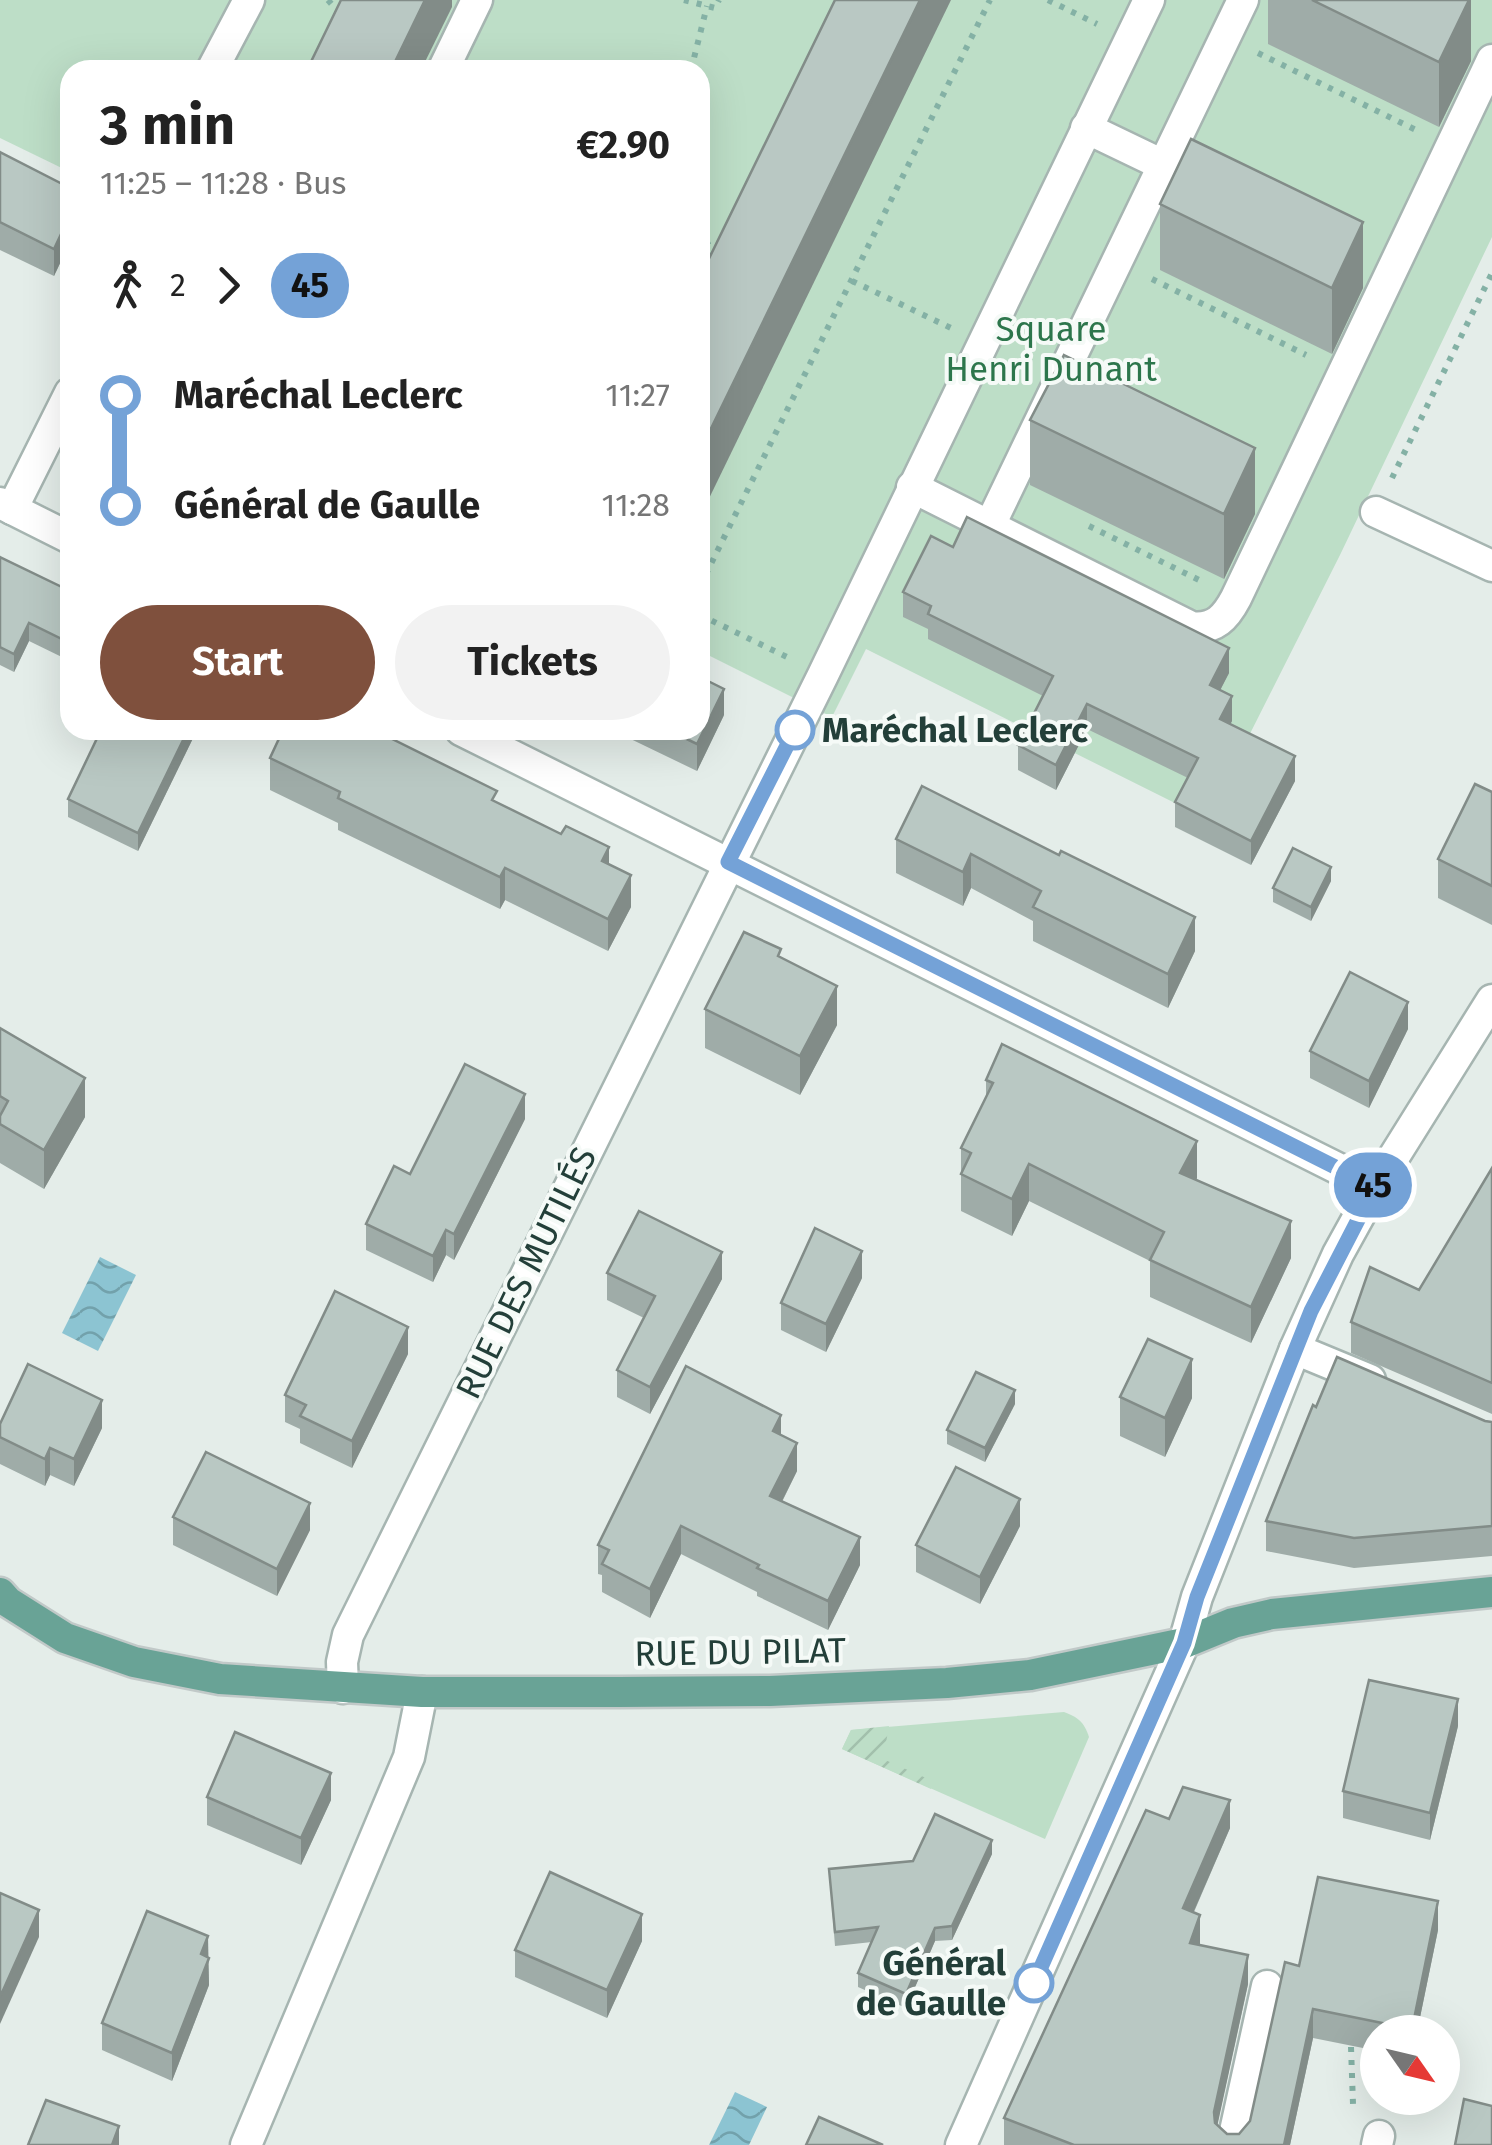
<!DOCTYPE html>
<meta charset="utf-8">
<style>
body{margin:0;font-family:"Fira Sans",sans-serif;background:#f2f2f2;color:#222;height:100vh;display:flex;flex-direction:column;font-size:38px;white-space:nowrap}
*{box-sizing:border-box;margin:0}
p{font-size:32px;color:#767676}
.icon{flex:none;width:55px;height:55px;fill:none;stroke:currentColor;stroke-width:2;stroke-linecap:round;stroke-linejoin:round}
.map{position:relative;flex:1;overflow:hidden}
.side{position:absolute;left:60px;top:60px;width:650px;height:680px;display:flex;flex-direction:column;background:#fff;border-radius:30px;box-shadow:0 10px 40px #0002}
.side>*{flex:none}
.badge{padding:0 20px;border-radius:32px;font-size:35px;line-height:65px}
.needle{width:65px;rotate:124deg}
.tools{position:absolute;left:1360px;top:2015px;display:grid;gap:20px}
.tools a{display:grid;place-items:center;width:100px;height:100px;border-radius:50%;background:#fff;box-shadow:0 10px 40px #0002;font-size:50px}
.map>.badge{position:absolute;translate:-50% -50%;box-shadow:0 0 0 5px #fff}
.legs{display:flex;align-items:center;gap:15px;height:110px;padding:0 40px;font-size:32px}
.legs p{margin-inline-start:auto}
.head{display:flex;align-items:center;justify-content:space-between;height:170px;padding:0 40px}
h1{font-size:55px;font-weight:700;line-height:75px}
.cta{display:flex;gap:20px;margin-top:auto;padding:20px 40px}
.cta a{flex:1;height:115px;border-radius:60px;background:#7f503d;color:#fff;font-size:40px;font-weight:700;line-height:115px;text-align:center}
.cta a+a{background:#f2f2f2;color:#222}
ul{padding:0 40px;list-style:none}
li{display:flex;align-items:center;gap:35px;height:110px;font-size:38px}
li i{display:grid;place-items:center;width:15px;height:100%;margin:0 12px;background:currentColor}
li i::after{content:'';width:25px;height:25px;margin:-12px;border:8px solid;border-radius:50%;background:#fff}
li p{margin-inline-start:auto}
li:first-child i{background:linear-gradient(#0000 50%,currentColor 0)}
li:last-child i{background:linear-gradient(currentColor 50%,#0000 0)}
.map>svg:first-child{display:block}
</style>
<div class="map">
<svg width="1492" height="2145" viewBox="0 0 1492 2145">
<defs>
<pattern id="garden-furrows" width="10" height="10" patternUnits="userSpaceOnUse" patternTransform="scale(2.5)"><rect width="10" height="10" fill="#bddec7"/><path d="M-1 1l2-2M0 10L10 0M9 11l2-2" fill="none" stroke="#a2c0ac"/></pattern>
<pattern id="water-waves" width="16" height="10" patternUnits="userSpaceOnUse" patternTransform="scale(2.5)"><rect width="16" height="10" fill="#8cc4d2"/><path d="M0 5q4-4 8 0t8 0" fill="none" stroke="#72a1ab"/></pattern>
</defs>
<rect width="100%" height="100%" fill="#e4ede9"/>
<!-- park -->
<g fill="#bddec7">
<polygon points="0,0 1492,0 1492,237 1340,555 1207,819 866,649 832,717 700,651 700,70 70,70 70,172 0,138"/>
<path d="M 1064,1712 C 1078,1717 1084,1722 1089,1737 L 1045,1839 L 842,1749 L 851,1730 Z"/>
</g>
<!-- garden -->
<polygon fill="url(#garden-furrows)" points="889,1726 883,1759 935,1782 931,1789 842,1749 851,1730"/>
<!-- water -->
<g fill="url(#water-waves)">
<polygon points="100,1257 136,1275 98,1351 62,1333"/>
<polygon points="735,2092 767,2107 749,2145 709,2145"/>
</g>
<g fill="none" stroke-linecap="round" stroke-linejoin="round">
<!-- minor casing -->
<g stroke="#a6b5b1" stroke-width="35">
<g id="minor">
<polyline points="212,70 249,0"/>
<polyline points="443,70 477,0"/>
<polyline points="1086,128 1163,165"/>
<path d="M 912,487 L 1191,627 C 1215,630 1226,617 1236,598 L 1492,60"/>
<polyline points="0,503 70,538"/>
<polyline points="12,509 70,393"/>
<polyline points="1376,512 1492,566"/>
<polyline points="990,525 1243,0"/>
<polyline points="461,730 1375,1187"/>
<polyline points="1295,1349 1370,1380"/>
<polyline points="343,1688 342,1662 348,1635 823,675 1149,0"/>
<polyline points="246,2145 409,1757 422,1692"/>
<polyline points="961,2145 1184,1643 1197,1597 1295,1349 1338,1254 1375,1187 1492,1000"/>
<polyline points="1232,2145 1267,1986"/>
<polyline points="1377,2145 1379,2136"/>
</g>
</g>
<!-- major casing -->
<g stroke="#c1c9c8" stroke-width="35">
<polyline id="major" points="0,1593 8,1602 65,1638 134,1662 220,1679 422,1692 619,1692 770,1691 947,1683 1030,1675 1184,1643 1233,1623 1272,1614 1492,1592"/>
</g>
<!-- path -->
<g stroke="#84b1a5" stroke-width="6" stroke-dasharray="5 8" stroke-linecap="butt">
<polyline points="328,0 340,14"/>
<polyline points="684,0 715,8 719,0"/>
<polyline points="1048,0 1097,24"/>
<polyline points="1258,53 1418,131"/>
<polyline points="691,70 707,6"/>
<polyline points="700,229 716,259"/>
<polyline points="1152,279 1306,355"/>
<polyline points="852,281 951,328"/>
<polyline points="1392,478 1492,273"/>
<polyline points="1089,526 1199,580"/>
<polyline points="700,586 990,0"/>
<polyline points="700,615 789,658"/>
<polyline points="1351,2047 1353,2104"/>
</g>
<!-- minor -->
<use href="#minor" stroke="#fff" stroke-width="30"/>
<!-- major -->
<use href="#major" stroke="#69a396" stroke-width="30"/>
</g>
<!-- wall -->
<g fill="#9faca8">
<polygon points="1268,0 1471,0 1471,61 1439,127 1268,44"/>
<polygon points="0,152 70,188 70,242 54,276 0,250"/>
<polygon points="1160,204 1363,288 1332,354 1160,270"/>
<polygon points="1030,420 1255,514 1224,579 1030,485"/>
<polygon points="953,547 1229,673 1220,690 1232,721 1230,724 1295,781 1251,865 1175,827 1175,802 1188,778 1087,729 1056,790 1018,770 1018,745 1043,696 928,639 928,629 903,617 903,592"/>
<polygon points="0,557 70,591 70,661 29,641 14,672 0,665"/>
<polygon points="724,715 697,771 612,730 700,730"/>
<polygon points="197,730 138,851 68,817 68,799"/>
<polygon points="270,758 497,802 609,864 631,907 608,951 505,900 500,909 338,830 338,823 270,790"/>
<polygon points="922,786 1195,951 1168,1008 1033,941 1033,921 971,888 963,906 896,873 896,839"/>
<polygon points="1492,792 1492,925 1438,898 1438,859"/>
<polygon points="1331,881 1311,921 1273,902 1273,888"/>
<polygon points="781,958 837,1025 800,1095 705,1048 705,1009"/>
<polygon points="0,1028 85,1117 44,1189 0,1163"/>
<polygon points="1408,1029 1369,1108 1310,1078 1310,1051"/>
<polygon points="986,1080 1197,1178 1196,1180 1291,1258 1251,1343 1150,1297 1150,1261 1029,1201 1012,1236 961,1211 961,1148 986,1098"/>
<polygon points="525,1119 454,1260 446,1255 433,1282 366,1250 366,1224 410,1174"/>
<polygon points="1492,1168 1492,1414 1351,1353 1351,1322 1419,1290"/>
<polygon points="607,1273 722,1279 650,1414 617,1397 617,1370 644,1318 607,1300"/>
<polygon points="862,1278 826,1352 781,1330 781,1303"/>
<polygon points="408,1354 352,1468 300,1443 300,1429 285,1422 285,1395"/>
<polygon points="1120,1397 1192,1398 1165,1457 1120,1436"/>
<polygon points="1015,1404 985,1462 947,1444 947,1430"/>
<polygon points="1316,1407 1492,1422 1492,1556 1354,1568 1266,1551 1266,1521"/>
<polygon points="0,1424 102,1428 74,1486 50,1475 45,1486 0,1464"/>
<polygon points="781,1435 797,1471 782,1502 860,1565 828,1630 757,1596 757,1592 681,1554 650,1618 602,1592 602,1575 598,1574 598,1545"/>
<polygon points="173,1517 310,1530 277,1596 173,1545"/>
<polygon points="1020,1526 980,1604 916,1572 916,1545"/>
<polygon points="1458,1726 1430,1840 1343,1818 1343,1791"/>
<polygon points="207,1797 331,1800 301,1865 207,1825"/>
<polygon points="1169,1819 1230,1828 1194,1912 1200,1945 1248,1984 1217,2125 1227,2134 1239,2134 1250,2121 1299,1966 1438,1930 1417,2032 1378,2032 1378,2051 1313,2038 1290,2145 1004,2145 1004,2118"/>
<polygon points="992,1854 952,1940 935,1941 906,2008 858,1987 858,1973 872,1942 835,1946 829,1869"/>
<polygon points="642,1941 607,2018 515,1977 515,1950"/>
<polygon points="208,1958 209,1985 172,2081 102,2050 102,2023"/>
</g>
<!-- shaded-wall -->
<g fill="#828c88">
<polygon points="425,0 452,0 452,7 421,70 391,70"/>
<polygon points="920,0 951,0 700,517 700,451"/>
<polygon points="1469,0 1471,0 1471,61 1439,127 1439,62"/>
<polygon points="70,215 70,242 54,276 54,249"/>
<polygon points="1363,222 1363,288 1332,354 1332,288"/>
<polygon points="1255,448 1255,514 1224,579 1224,514"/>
<polygon points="29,623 29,641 14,672 14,654"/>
<polygon points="1229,648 1229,673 1210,710 1210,685"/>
<polygon points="724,689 724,715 697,771 697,744"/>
<polygon points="1232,696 1232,721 1220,744 1220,719"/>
<polygon points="1087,704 1087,729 1056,790 1056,765"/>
<polygon points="188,730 197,730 138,851 138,833"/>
<polygon points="1295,756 1295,781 1251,865 1251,841"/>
<polygon points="609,847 609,879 602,861"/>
<polygon points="971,854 971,888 963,906 963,872"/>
<polygon points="1331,867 1331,881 1311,921 1311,907"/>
<polygon points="505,868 505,900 500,909 500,877"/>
<polygon points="631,875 631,907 608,951 608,919"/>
<polygon points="1195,917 1195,951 1168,1008 1168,974"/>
<polygon points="837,986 837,1025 800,1095 800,1056"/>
<polygon points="1408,1002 1408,1029 1369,1108 1369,1081"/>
<polygon points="85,1078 85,1117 44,1189 44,1150"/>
<polygon points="525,1094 525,1119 454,1260 454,1234"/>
<polygon points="1197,1141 1197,1178 1180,1209 1180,1173"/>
<polygon points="1029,1164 1029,1201 1012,1236 1012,1199"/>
<polygon points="1291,1221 1291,1258 1251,1343 1251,1307"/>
<polygon points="446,1230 446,1255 433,1282 433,1256"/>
<polygon points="862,1251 862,1278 826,1352 826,1324"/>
<polygon points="722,1252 722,1279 650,1414 650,1387"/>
<polygon points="408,1327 408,1354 352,1468 352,1441"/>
<polygon points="1192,1359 1192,1398 1165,1457 1165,1418"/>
<polygon points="1015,1390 1015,1404 985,1462 985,1448"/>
<polygon points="102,1400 102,1428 74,1486 74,1459"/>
<polygon points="781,1415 781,1443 773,1431"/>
<polygon points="797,1443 797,1471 770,1525 770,1496"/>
<polygon points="50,1448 50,1475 45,1486 45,1459"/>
<polygon points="1020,1499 1020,1526 980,1604 980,1577"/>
<polygon points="310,1503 310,1530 277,1596 277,1569"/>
<polygon points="681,1526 681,1554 650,1618 650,1589"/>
<polygon points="860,1537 860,1565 828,1630 828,1601"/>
<polygon points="1458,1699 1458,1726 1430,1840 1430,1813"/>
<polygon points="331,1773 331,1800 301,1865 301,1838"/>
<polygon points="1230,1800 1230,1828 1183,1936 1183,1908"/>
<polygon points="992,1840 992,1854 952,1940 952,1926"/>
<polygon points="1438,1901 1438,1930 1417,2032 1412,2032"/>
<polygon points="39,1910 39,1937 0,2024 0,1997"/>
<polygon points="642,1914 642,1941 607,2018 607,1990"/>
<polygon points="1200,1915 1200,1944 1190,1972 1190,1943"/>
<polygon points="935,1928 935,1941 906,2008 906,1994"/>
<polygon points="208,1936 209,1985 172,2081 172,2053 201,1954"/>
<polygon points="1248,1955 1248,1984 1214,2141 1214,2112"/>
<polygon points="1313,2009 1313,2038 1290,2145 1284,2145"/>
<polygon points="119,2126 119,2145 112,2145"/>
</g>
<!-- building -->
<g fill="#b9c8c3" stroke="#828c88" stroke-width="2.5">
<polygon points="341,0 425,0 391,70 307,70"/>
<polygon points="835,0 920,0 700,451 700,277"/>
<polygon points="1312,0 1469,0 1439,62"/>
<polygon points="1191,139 1363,222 1332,288 1160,204"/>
<polygon points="0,152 70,188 70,215 54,249 0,222"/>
<polygon points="1064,355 1255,448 1224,514 1030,420"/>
<polygon points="967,517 1229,648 1210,685 1232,696 1220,719 1295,756 1251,841 1175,802 1198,758 1087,704 1056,765 1018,745 1053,676 928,614 931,606 903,592 931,536 953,547"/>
<polygon points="0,557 70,591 70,643 29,623 14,654 0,647"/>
<polygon points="700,677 724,689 697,744 668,730 700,730"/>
<polygon points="101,730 188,730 138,833 68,799"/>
<polygon points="283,730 374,730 497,791 492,800 561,834 566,826 609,847 602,861 631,875 608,919 505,868 500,877 338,798 340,792 270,758"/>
<polygon points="1475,784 1492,792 1492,886 1438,859"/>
<polygon points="922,786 1059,855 1061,851 1195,917 1168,974 1033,907 1041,891 971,854 963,872 896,839"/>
<polygon points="1293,848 1331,867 1311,907 1273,888"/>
<polygon points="744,932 781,949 778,956 837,986 800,1056 705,1009"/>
<polygon points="1350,972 1408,1002 1369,1081 1310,1051"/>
<polygon points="0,1028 85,1078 44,1150 0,1124 0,1116 8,1101 0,1096"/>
<polygon points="1002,1044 1197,1141 1180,1173 1291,1221 1251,1307 1150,1260 1164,1232 1029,1164 1012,1199 961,1174 971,1153 961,1148 993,1083 986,1080"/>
<polygon points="465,1064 525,1094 454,1234 446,1230 433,1256 366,1224 394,1166 410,1174"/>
<polygon points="1492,1168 1492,1383 1351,1322 1370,1267 1419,1290"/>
<polygon points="639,1211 722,1252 650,1387 617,1370 655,1296 607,1273"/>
<polygon points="815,1228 862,1251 826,1324 781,1303"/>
<polygon points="335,1291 408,1327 352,1441 300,1416 306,1405 285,1395"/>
<polygon points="1148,1339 1192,1359 1165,1418 1120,1397"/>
<polygon points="1337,1357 1485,1421 1492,1422 1492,1526 1354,1538 1266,1521 1313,1405 1316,1407"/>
<polygon points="28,1364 102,1400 74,1459 50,1448 45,1459 0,1437 0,1424"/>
<polygon points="686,1366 781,1415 773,1431 797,1443 770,1496 860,1537 828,1601 757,1568 759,1565 681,1526 650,1589 602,1564 609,1550 598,1545"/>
<polygon points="976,1372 1015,1390 985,1448 947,1430"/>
<polygon points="206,1452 310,1503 277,1569 173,1517"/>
<polygon points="956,1467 1020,1499 980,1577 916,1545"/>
<polygon points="1369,1680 1458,1699 1430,1813 1343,1791"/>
<polygon points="235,1732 331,1773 301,1838 207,1797"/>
<polygon points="1183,1787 1230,1800 1183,1908 1200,1915 1190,1943 1248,1955 1214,2112 1215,2123 1227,2134 1239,2134 1250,2121 1285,1962 1299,1966 1318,1877 1438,1901 1412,2029 1313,2009 1284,2145 1074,2145 1004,2118 1146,1810 1169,1819"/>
<polygon points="935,1814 992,1840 952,1926 935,1928 906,1994 858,1973 878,1927 835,1932 829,1869 913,1861"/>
<polygon points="550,1872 642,1914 607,1990 515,1950"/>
<polygon points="0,1893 39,1910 0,1997"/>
<polygon points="147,1911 208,1936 201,1954 209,1958 172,2053 102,2023"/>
<polygon points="1464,2099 1492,2106 1492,2145 1455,2145"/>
<polygon points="46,2100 119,2126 112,2145 28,2145"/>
<polygon points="819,2117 883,2145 806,2145"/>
</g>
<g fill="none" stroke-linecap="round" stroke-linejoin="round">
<!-- line-1 casing -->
<g stroke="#fff" stroke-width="22">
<polyline id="line-1" points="795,730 728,862 1375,1187 1311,1311 1197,1597 1184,1643 1034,1983"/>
</g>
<!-- line-1 -->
<use href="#line-1" stroke="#74a2d7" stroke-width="15"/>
</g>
<!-- markers -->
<g fill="#fff" stroke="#74a2d7" stroke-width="5">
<circle cx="795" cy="730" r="18"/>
<circle cx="1034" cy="1983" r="18"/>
</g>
<g text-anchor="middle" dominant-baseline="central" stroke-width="8" stroke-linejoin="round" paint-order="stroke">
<!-- park labels -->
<g font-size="35" fill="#2d764c" stroke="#f5faf7">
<text x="1051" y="329">Square<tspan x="1051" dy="40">Henri Dunant</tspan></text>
</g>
<!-- stop labels -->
<g font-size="35" font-weight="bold" fill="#233f39" stroke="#f5faf7" text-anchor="start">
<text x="822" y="730">Maréchal Leclerc</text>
<text x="1006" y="1963" text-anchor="end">Général<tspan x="1006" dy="40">de Gaulle</tspan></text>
</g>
<!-- street labels -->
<g font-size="35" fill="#233f39" stroke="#f5faf7">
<text transform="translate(526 1273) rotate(-64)">RUE DES MUTILÉS</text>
<text transform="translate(740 1652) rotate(-1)">RUE DU PILAT</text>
</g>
</g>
</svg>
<div class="tools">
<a><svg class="needle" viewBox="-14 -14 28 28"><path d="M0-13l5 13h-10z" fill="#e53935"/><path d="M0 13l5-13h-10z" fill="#767676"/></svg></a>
</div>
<b class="badge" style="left:1373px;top:1185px;background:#74a2d7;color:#111">45</b>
<section class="side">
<div class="head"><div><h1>3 min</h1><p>11:25 – 11:28 · Bus</p></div><b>€2.90</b></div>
<div class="legs"><svg class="icon" aria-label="walk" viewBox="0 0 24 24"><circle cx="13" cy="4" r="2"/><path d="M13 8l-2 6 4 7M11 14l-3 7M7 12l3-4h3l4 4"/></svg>2<svg class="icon" aria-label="forward" viewBox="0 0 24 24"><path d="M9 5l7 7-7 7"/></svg><b class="badge" style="background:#74a2d7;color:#111">45</b></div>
<ul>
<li><i style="color:#74a2d7"></i><b>Maréchal Leclerc</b><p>11:27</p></li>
<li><i style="color:#74a2d7"></i><b>Général de Gaulle</b><p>11:28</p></li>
</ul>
<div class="cta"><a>Start</a><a>Tickets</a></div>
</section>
</div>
